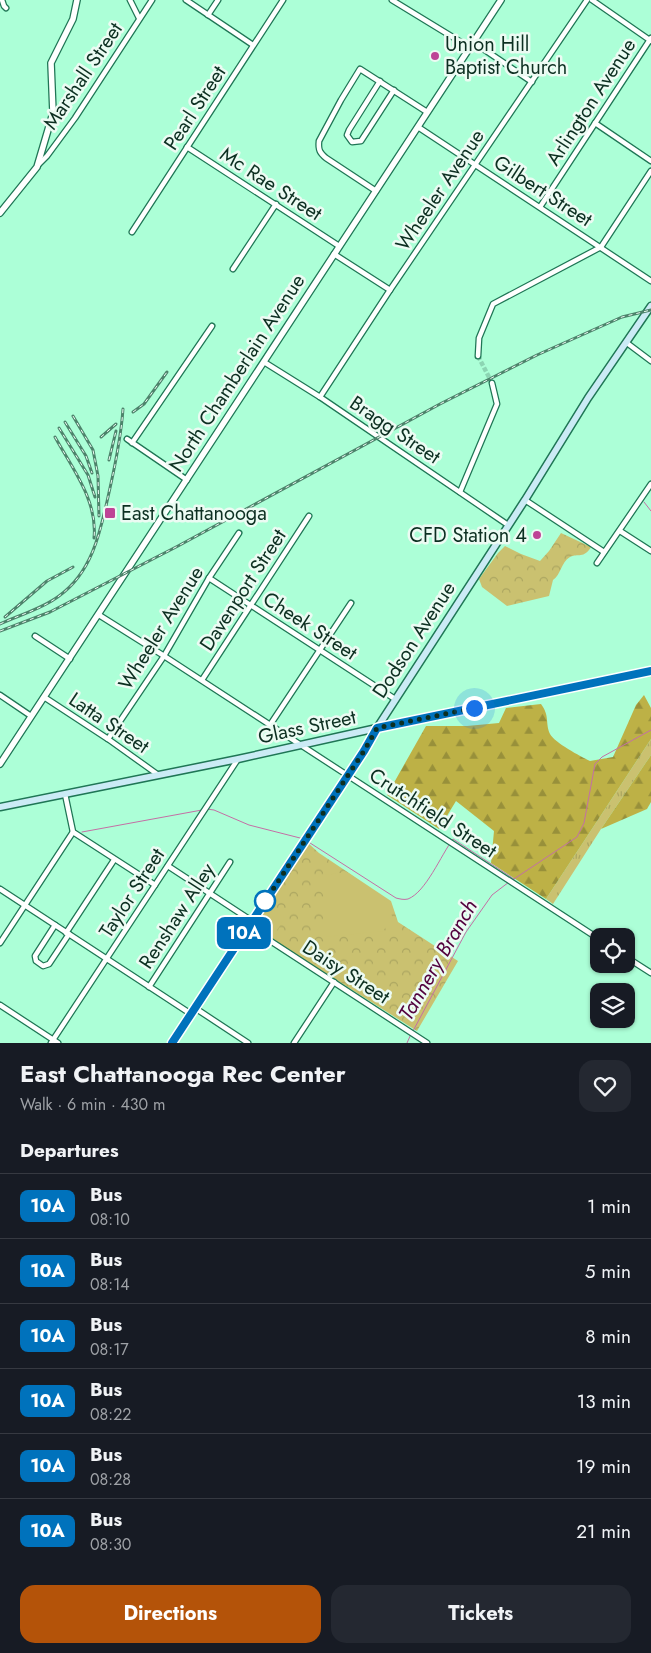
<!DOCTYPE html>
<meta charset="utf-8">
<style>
body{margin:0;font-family:Jost,sans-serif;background:#242831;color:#f1f3f6;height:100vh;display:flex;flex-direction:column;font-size:19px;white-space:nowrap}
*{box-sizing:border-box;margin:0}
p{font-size:16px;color:#9ea1a6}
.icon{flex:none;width:28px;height:28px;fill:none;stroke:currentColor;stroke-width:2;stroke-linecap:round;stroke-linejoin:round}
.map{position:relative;height:1043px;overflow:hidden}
.sheet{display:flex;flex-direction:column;background:#171b24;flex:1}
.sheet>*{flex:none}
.badge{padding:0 10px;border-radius:8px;font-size:18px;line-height:32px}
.controls{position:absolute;left:590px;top:928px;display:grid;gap:10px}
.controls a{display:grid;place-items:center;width:45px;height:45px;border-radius:10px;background:#171b24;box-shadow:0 1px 4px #0004;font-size:25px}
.you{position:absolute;width:25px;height:25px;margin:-12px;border:4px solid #fff;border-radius:50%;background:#1a73e8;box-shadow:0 0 0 8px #1a73e833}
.map>.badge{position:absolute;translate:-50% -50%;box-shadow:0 0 0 2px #fff}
h2{padding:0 20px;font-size:19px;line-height:45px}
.round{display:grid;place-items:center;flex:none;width:52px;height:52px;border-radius:15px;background:#242831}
.headline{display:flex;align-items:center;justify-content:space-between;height:85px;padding:0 20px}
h1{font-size:24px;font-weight:700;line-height:38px}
.primary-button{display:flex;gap:10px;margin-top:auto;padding:10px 20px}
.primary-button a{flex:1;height:58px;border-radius:15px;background:#b45309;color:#fff;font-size:20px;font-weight:700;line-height:58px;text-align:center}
.primary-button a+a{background:#242831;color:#f1f3f6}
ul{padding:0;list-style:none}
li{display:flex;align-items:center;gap:15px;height:65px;padding:0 20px;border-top:1px solid #363941}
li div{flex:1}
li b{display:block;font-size:19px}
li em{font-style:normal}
li .badge{min-width:55px;font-weight:700;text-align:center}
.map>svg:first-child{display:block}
</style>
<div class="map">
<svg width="651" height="1043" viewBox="0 0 651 1043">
<defs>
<pattern id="grass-tufts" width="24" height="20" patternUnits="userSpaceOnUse" patternTransform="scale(1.25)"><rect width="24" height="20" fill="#cac170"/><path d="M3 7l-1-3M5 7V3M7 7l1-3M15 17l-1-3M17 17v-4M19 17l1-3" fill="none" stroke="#aca661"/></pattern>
<pattern id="forest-firs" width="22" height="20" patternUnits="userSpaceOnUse" patternTransform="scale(1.25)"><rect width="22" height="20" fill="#bdb146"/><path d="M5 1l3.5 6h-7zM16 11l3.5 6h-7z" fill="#98903a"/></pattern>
<pattern id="park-crowns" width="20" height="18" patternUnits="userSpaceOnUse" patternTransform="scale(1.25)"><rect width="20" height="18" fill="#cac170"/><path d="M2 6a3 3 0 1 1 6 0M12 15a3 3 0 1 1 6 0" fill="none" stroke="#aca661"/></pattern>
</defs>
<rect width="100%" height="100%" fill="#acffd7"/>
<!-- grass -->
<polygon fill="url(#grass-tufts)" points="651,739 651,755 601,829 553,904 546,899"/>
<!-- forest -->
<g fill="url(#forest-firs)">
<path d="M 644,695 L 651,708 L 651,739 L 546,899 L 491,863 L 494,831 L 456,801 L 439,829 L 387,795 L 426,726 L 467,726 L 499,723 L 506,708 L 541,704 C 550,716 545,723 550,734 C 555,743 580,756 590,761 L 613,757 L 636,705 Z"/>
<polygon points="651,755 651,802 647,809 601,829"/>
</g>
<!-- park -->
<g fill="url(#park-crowns)">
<path d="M 561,533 L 591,547 C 584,559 578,553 570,557 C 561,562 561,575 553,580 L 549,596 L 507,606 L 482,587 L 479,579 L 498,553 L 505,546 L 521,554 L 540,561 L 549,551 Z"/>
<polygon points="308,843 319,853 391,901 398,922 458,961 417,1031 253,927"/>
</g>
<!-- pitch -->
<g fill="#cac170">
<polygon points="347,872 384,899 393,918 383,931 325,937 325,875"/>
<polygon points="267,906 285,918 272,938 254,926"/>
</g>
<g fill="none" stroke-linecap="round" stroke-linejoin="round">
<!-- stream -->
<g stroke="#c46fa5" stroke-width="1">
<polyline points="644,502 651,511"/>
<polyline points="206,809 214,810 249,825 304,839"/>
<polyline points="82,832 202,810"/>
<path d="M 307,841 L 396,898 C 400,899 404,900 408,899 C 426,892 441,855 453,839 L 514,879"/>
<polyline points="514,879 577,837 584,823 595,764 602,757 651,730"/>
<polyline points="413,1031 466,932 492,895 509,882"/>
<polyline points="407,1043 411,1034"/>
</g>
<!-- minor-tunnel -->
<polyline stroke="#8cd5b3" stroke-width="4.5" stroke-dasharray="4.5 2" stroke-linecap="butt" points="478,356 492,383"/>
<!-- minor casing -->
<g stroke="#1f7655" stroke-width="7">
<g id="minor">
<polyline points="2,0 4,6 6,8"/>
<polyline points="130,0 139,18"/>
<polyline points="186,0 253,45"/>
<polyline points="392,0 469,47"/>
<polyline points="592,0 651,41"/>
<polyline points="208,15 218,0"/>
<polyline points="473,42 532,82"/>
<polyline points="380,81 349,130 347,135 352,142 361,141 394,90"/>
<polyline points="595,123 651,161"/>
<polyline points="418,127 651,281"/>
<polyline points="187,147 339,246"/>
<polyline points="38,165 47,156 75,118 152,0"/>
<path d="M 376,191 L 326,158 C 320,153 318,150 319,141 L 341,100 L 360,69 L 427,112"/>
<polyline points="540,207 651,38"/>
<polyline points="132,232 283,0"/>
<polyline points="334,254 390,290"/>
<polyline points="233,269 276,204"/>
<polyline points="627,343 651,361"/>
<polyline points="478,356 479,338 493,304 601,247 651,171"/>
<polyline points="264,362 320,397 508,525"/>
<polyline points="320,397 390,290 587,0"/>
<polyline points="127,439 187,480"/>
<polyline points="132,443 212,326"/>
<polyline points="460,492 497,404 492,383"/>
<polyline points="525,500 604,552"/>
<polyline points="620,531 651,551"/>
<polyline points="597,563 651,484"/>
<polyline points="209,578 395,699"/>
<polyline points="99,615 161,654 599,939"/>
<polyline points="35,636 70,659"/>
<polyline points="202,680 309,516"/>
<polyline points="0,695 31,716"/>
<polyline points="44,697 108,739 157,774"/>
<polyline points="270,725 351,603"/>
<polyline points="108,739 164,656 209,578 239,533"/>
<polyline points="65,794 73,832 155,885"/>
<polyline points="168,866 252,921"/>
<polyline points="0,889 191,1014"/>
<polyline points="55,925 35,956 36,961 43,966 49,964 69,934"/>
<polyline points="249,927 427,1043"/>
<polyline points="66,933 114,860"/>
<polyline points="0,943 73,832"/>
<polyline points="626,957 651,973"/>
<polyline points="149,987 230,862"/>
<polyline points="0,1005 58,1043"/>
<polyline points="195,1008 248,1043"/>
<polyline points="51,1043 238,759"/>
<polyline points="294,1043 334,982"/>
</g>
</g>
<!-- tertiary casing -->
<g stroke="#1f7655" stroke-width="8">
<g id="tertiary">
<polyline points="0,213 37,167 53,113 51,63 73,19 77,0"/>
<polyline points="0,764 501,0"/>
<polyline points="172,1043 364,751 377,728 651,671"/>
</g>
</g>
<!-- secondary casing -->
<g stroke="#1f7655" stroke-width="9">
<polyline id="secondary" points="0,807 238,759 377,728 525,500 588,398 651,306"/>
</g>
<!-- minor -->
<use href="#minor" stroke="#fff" stroke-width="4.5"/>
<!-- tertiary -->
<use href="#tertiary" stroke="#fff" stroke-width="5.5"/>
<!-- secondary -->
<use href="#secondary" stroke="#cbebf5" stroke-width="6"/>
<!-- rail casing -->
<g stroke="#4d836b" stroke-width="3">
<g id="rail">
<polyline points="133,412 144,404 167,372"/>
<polyline points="73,416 93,450 98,476 99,516"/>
<polyline points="65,422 86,456 92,473"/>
<polyline points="59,428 88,475 95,497"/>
<path d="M 55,437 C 72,468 98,501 94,538"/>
<polyline points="101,437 116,424"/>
<polyline points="109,460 116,431"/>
<polyline points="5,617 47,581 73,567"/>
<path d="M 0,624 C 19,615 42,609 59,596 C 94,571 101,528 110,488 C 116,461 121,437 123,409"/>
<polyline points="0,631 50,612 178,546 440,404 537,355 622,317 651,310"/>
</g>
</g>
<!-- rail -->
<use href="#rail" stroke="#ecfbf3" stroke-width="1" stroke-dasharray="4" stroke-linecap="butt"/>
</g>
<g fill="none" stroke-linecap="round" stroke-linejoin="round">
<!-- line casing -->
<g stroke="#fff" stroke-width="11">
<polyline id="line" points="172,1043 364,751 377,728 651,671"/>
</g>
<!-- line -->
<use href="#line" stroke="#0072bc" stroke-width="8"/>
<!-- walk -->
<polyline stroke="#0c2f21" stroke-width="5" stroke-dasharray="0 9" points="265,901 262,906 364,751 377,728 474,708"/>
</g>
<!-- markers -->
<g fill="#be4496" stroke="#ecfbf3" stroke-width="2">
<circle cx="435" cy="56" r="5"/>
<rect x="104" y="507" width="12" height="12" rx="2.5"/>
<circle cx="537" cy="535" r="5"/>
</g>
<circle fill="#fff" stroke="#0072bc" stroke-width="2.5" cx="265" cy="901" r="10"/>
<g text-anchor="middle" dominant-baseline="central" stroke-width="5" stroke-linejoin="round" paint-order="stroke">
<!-- poi labels -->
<g font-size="20" fill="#0c2f21" stroke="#ecfbf3" text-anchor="start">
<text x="445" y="44">Union Hill<tspan x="445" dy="23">Baptist Church</tspan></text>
<text x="121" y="513">East Chattanooga</text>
<text x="527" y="535" text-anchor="end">CFD Station 4</text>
</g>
<!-- street labels -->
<g font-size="20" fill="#0c2f21" stroke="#ecfbf3">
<text transform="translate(83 76) rotate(-56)">Marshall Street</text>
<text transform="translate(591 102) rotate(-57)">Arlington Avenue</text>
<text transform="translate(195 108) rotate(-57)">Pearl Street</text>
<text transform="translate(271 184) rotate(33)">Mc Rae Street</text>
<text transform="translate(440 190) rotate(-56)">Wheeler Avenue</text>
<text transform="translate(543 191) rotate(33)">Gilbert Street</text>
<text transform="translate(237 373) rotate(-57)">North Chamberlain Avenue</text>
<text transform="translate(395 430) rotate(34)">Bragg Street</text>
<text transform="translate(243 590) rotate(-57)">Davenport Street</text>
<text transform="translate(310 626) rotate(33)">Cheek Street</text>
<text transform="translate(161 628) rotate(-58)">Wheeler Avenue</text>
<text transform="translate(414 640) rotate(-57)">Dodson Avenue</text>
<text transform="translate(109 723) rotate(34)">Latta Street</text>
<text transform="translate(307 727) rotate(-12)">Glass Street</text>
<text transform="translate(433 813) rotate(33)">Crutchfield Street</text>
<text transform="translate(132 893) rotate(-57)">Taylor Street</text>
<text transform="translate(177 916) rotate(-57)">Renshaw Alley</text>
<text transform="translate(346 972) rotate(33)">Daisy Street</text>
</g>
<!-- water labels -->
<g font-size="21" font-style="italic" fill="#53023e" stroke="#ecfbf3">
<text transform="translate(438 960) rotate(-60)">Tannery Branch</text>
</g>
</g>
</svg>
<div class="controls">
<a><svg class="icon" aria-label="locate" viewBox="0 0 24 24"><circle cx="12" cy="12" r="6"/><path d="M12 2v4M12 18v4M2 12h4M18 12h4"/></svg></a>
<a><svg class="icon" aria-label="layers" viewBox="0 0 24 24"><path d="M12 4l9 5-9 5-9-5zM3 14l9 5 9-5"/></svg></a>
</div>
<div class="you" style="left:474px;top:708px"></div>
<b class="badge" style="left:244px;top:933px;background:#0072bc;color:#fff">10A</b>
</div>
<section class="sheet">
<div class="headline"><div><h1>East Chattanooga Rec Center</h1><p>Walk · 6 min · 430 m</p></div><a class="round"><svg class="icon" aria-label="heart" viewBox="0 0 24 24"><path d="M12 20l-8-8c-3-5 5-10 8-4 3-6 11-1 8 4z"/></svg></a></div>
<h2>Departures</h2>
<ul>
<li><span class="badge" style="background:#0072bc;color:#fff">10A</span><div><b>Bus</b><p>08:10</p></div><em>1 min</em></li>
<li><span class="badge" style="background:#0072bc;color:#fff">10A</span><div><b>Bus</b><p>08:14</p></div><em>5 min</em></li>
<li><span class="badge" style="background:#0072bc;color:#fff">10A</span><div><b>Bus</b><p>08:17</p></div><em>8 min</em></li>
<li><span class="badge" style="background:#0072bc;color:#fff">10A</span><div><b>Bus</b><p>08:22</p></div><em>13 min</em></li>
<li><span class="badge" style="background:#0072bc;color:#fff">10A</span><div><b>Bus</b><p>08:28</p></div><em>19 min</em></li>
<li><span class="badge" style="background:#0072bc;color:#fff">10A</span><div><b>Bus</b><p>08:30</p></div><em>21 min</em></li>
</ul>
<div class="primary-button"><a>Directions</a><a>Tickets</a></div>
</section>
